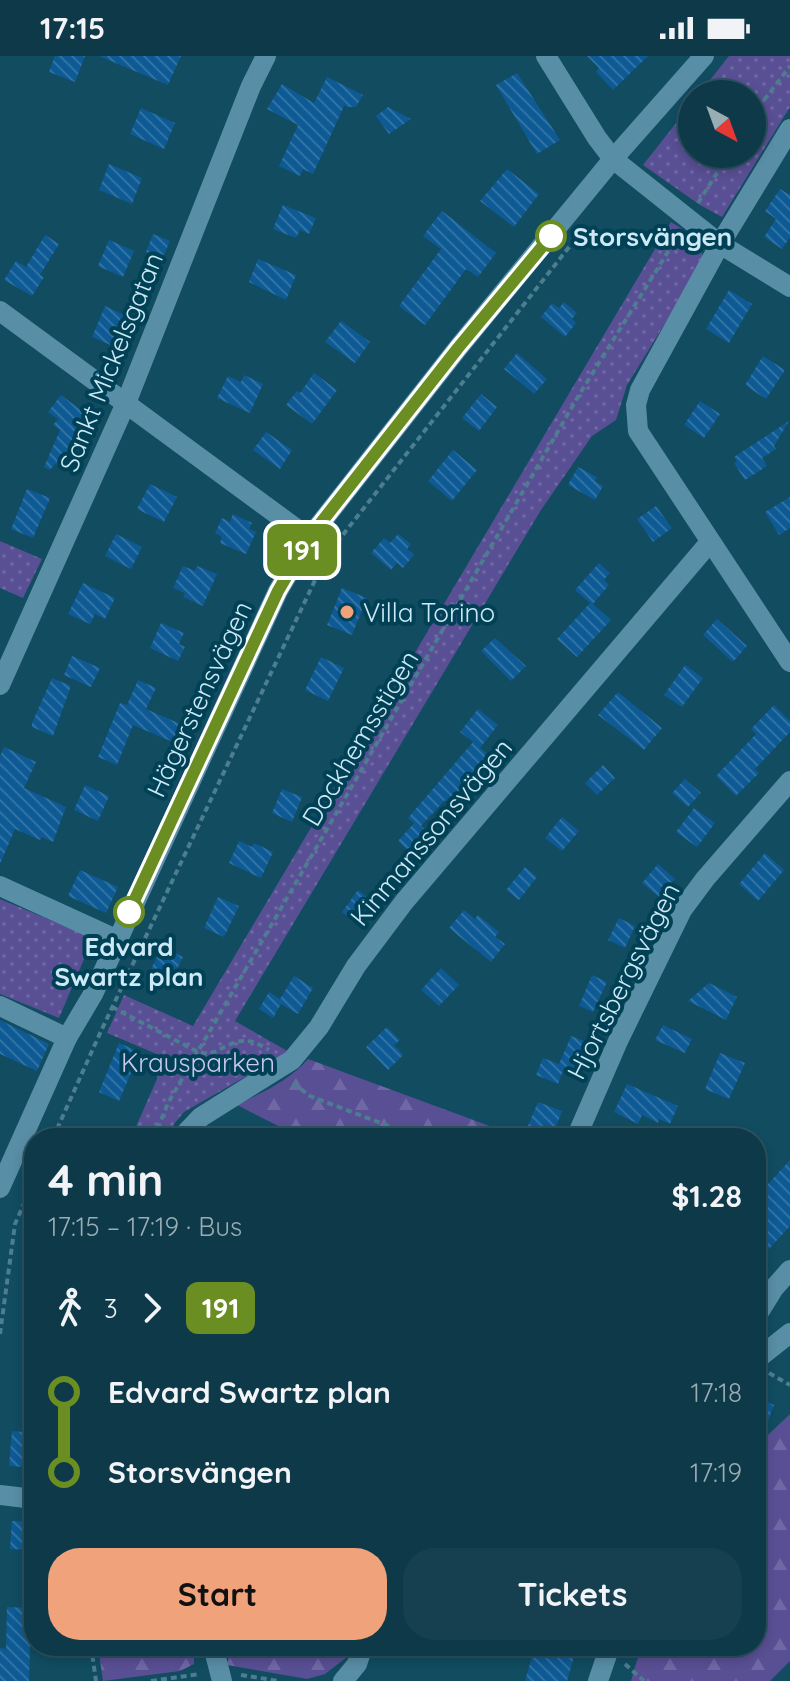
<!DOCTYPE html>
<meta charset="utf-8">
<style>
body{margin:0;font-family:Quicksand,sans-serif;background:#164050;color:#f1f3f6;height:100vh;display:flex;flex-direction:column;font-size:30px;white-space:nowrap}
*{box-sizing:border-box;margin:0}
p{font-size:26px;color:#9aacb4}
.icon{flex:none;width:44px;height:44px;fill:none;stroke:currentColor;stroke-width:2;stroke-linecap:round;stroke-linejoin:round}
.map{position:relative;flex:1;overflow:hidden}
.drawer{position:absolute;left:24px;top:1072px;width:742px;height:528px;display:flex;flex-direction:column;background:#0d3949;border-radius:32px;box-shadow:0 4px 12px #0003,0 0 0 2px #2d5361}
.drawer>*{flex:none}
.badge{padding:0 16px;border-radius:12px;font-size:28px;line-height:52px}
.needle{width:52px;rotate:139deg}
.tools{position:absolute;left:678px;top:24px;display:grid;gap:16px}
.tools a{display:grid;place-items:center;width:88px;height:88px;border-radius:50%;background:#0d3949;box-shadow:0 4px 12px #0003,0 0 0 2px #2d5361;font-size:40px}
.map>.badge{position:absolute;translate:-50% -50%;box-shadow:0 0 0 4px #fff}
.legs{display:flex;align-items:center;gap:12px;height:88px;padding:0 24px;font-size:26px}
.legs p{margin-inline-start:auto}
.summary{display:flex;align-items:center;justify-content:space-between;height:136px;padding:0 24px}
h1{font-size:44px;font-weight:800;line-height:60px}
.action{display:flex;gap:16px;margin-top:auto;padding:16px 24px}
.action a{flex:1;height:92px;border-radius:32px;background:#f0a27a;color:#111;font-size:32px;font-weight:800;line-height:92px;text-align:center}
.action a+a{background:#164050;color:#f1f3f6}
ul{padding:0 24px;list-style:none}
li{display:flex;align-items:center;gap:28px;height:80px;font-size:30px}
li i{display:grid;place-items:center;width:12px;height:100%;margin:0 10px;background:currentColor}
li i::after{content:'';width:20px;height:20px;margin:-10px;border:6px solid;border-radius:50%;background:#0d3949}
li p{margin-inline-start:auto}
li:first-child i{background:linear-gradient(#0000 50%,currentColor 0)}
li:last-child i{background:linear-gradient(currentColor 50%,#0000 0)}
.status{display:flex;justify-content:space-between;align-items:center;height:56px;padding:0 40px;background:#0d3949;direction:ltr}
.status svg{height:22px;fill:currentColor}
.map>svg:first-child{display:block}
</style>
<div class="status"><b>17:15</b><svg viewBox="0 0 49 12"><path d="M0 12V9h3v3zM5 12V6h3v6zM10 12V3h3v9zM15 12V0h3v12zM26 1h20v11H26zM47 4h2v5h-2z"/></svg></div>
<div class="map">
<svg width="790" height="1625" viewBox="0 0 790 1625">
<defs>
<pattern id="green-dots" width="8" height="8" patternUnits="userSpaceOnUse" patternTransform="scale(2)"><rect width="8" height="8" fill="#594f94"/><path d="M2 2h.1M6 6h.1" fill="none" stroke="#7068a4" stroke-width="1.8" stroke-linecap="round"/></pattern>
<pattern id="forest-firs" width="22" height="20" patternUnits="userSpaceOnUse" patternTransform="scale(2)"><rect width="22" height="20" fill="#594f94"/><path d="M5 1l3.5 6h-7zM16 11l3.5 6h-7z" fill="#7068a4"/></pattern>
<pattern id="building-back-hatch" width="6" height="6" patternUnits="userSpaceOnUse" patternTransform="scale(2)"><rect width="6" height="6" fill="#0e5a94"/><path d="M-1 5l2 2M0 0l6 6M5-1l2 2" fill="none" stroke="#3072a4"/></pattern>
</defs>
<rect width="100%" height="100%" fill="#114c61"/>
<!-- green -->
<g fill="url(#green-dots)">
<polygon points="729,0 790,0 790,51 722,161 700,149 643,109 692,47 692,98 752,98 752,38 699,38"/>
<path d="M 671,166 C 690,178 702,181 703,206 L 627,329 L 616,364 L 592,380 L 541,454 L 235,965 L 289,996 L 184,1056 L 174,1068 L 168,1082 L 131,1082 L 157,1023 L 159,999 L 107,977 L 124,939 L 193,970 Z"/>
<polygon points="0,485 42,503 23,542 0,532"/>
<polygon points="0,843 93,882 59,962 0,938"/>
</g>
<!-- forest -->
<g fill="url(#forest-firs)">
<path d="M 308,1003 L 522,1082 L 302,1082 L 237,1049 C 263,1036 289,1025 308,1003 Z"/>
<polygon points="790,1358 790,1605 770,1625 631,1625 637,1604 648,1590 756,1590 756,1382 769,1378"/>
<polygon points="98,1590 194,1590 194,1608 180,1615 103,1625"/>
<polygon points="282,1590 353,1590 352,1597 325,1618 307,1623 227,1609 229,1597"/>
</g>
<!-- building -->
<g fill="url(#building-back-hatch)">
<polygon points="55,0 85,0 75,26 49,16"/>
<polygon points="99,0 181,0 168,29"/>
<polygon points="587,0 648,0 613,34 596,16 599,12"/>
<polygon points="517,17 560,84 537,98 496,29"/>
<polygon points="327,21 363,39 356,51 346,51 345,48 313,118 303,113 300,120 279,110 298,69 267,53 282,28 314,47"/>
<polygon points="388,51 411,63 389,78 376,60"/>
<polygon points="141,52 175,67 164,93 130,78"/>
<polygon points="109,108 142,122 132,148 99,134"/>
<polygon points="507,113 539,138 514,171 480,145"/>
<polygon points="780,133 790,139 790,181 782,193 764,181 776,163 765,155"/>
<polygon points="283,149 316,162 309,178 300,174 296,182 273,173"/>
<polygon points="442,155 496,197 478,221 466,213 425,269 399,250 441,193 423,180"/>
<polygon points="153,178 170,185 162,203 146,196"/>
<polygon points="45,179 59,188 40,219 44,221 32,240 4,224 16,205 26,211"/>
<polygon points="109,184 134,195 123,221 98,210"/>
<polygon points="258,203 296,219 286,244 249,226"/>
<polygon points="729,234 752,248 729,287 706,273"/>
<polygon points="564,246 577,257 572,263 576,267 565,281 541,261 552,247 559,252"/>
<polygon points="105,250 128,261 115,291 92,281"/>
<polygon points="341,265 370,286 355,307 325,286"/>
<polygon points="517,297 547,323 534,338 504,313"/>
<polygon points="763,300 785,314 766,343 745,329"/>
<polygon points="314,317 337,334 312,368 286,349 297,335 300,337"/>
<polygon points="244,319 263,328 250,357 217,342 228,320 241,326"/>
<polygon points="481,338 497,351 479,375 462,362"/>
<polygon points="61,339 90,361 68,389 73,391 64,412 55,408 50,414 44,411 60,374 53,369 58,363 48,356"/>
<polygon points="700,345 720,358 704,382 684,369"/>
<polygon points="789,365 774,390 776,393 762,402 767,410 745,424 734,407 737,406 734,401"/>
<polygon points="266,376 292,394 280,413 253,394"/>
<polygon points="453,394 477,414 452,445 428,425"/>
<polygon points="578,411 597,421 595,425 603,430 595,444 568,429"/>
<polygon points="150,428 177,441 164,466 137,453"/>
<polygon points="27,433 50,442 33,482 11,473"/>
<polygon points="790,441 790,472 779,479 765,456"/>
<polygon points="656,450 672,472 653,486 637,463"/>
<polygon points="233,458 252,467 249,473 256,476 246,498 220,487 222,481 215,477 222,462 230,466"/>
<polygon points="116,478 142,491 131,513 105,500"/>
<polygon points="398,478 411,488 407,493 414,499 403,512 397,507 391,514 371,497 384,482 390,487"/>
<polygon points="599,507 610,517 604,524 609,529 593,548 611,564 577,601 557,583 590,547 575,534"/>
<polygon points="183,510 195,515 197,510 217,518 203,550 183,541 185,537 173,532"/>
<polygon points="83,527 115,542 105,563 95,558 90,568 68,558"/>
<polygon points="342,532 367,542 352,579 327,569"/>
<polygon points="717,563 747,590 733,606 703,579"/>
<polygon points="161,567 184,577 179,588 185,591 178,605 150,592"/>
<polygon points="495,582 526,610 511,625 481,595"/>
<polygon points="72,600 100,612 91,631 64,619"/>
<polygon points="321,601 344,612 328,645 305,634"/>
<polygon points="685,609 703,622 682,651 664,639"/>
<polygon points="52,622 71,630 53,680 32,671 32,667"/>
<polygon points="138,624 156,632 146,653 183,669 175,687 133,669 117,709 98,701 120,647 127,649"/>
<polygon points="618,636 662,672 644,694 598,659"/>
<polygon points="774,649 790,665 790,676 755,713 759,717 736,740 716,720 756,678 751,673"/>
<polygon points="478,653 498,669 480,692 494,702 484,715 478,711 449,747 445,744 421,770 430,777 411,798 398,785 414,767 408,762 473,686 460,676"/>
<polygon points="4,691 36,706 24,732 66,751 53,786 42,781 40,784 15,773 0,808 0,700"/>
<polygon points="603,709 615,722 597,739 585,727"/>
<polygon points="685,723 701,737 688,751 672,737"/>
<polygon points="85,729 109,740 98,765 74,754"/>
<polygon points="282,733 302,741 292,766 272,757"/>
<polygon points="694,752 715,767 697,791 676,776"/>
<polygon points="562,761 579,775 562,795 545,782"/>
<polygon points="239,785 252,791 254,787 273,796 261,822 229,807"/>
<polygon points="765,797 784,814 758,845 739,828"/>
<polygon points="658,808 675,823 659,841 642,827"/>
<polygon points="525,811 537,821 519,844 506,834"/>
<polygon points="80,814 118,831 106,857 68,840"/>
<polygon points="358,834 373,846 356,867 342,856"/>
<polygon points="218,841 239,850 224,881 204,872"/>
<polygon points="464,854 475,863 478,859 499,876 495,881 505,888 491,906 449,872"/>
<polygon points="619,862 635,870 625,892 608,884"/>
<polygon points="162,891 183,901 169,929 148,919"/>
<polygon points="441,912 459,929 439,950 421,934"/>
<polygon points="592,919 607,926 593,956 579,950"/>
<polygon points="294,920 313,932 298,958 281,948 273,962 259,953 269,936 280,943"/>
<polygon points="709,927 737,941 726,964 688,945"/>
<polygon points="0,964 49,988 37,1015 0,998"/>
<polygon points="663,969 692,983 685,997 655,984"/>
<polygon points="387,971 400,984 394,989 403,999 388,1014 366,991"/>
<polygon points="571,980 587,986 577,1018 564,1012 558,1028 536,1019 543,1002 559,1008"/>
<polygon points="119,987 140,996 119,1045 99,1036"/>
<polygon points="720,997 745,1007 729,1043 705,1033"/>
<polygon points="627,1028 678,1050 670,1068 659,1063 658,1067 642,1059 638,1068 614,1056"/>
<polygon points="538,1046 562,1055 552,1082 527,1072"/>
<polygon points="790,1104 790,1170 769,1193 756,1182 756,1141"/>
<polygon points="756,1342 774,1349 758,1391 756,1391"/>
<polygon points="12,1375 34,1377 34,1412 9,1410"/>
<polygon points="12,1465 34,1466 34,1494 10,1493"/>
<polygon points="7,1551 31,1552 29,1625 0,1625 0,1592 6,1593"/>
<polygon points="535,1590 577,1590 567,1625 525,1625"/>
</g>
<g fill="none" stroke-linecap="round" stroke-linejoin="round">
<!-- path -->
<g stroke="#4c7d90" stroke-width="4" stroke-dasharray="6 4" stroke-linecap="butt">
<polyline points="752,60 790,10"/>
<polyline points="698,147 729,98"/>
<path d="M 112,951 L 198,996 L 209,998 C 235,988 240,976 269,994"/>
<polyline points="293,1027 310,1040 420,1082"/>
<polyline points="53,1082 101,975 327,499 573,186"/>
<polyline points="154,1082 168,1047 579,339 679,178"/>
<polyline points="0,1278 15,1168 34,1125"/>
<polyline points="769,1317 790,1329"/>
<polyline points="91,1590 96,1625"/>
<polyline points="625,1608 644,1625"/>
<polyline points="241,1619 279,1625"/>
<polyline points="151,1625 200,1618"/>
</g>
<!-- minor -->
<g stroke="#588ea6" stroke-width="20">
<polyline points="546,0 597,82 613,103 720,188 790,231"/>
<polyline points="790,73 720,188 640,334 636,349 638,375 790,606"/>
<polyline points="0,255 309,482"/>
<polyline points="0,629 126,347 251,30 266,0"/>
<polyline points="0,830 116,883"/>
<polyline points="0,950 67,982"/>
<polyline points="181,1082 201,1061 292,1004 319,971 356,910 404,846 710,486"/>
<polyline points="576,1082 618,985 682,854 705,823 790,725"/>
<polyline points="0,1132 67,982 93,938 278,535 309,482 458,292 613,103 704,0"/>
<polyline points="756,1261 774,1232 790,1214"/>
<polyline points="756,1304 790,1277"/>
<polyline points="0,1439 34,1443"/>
<polyline points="213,1590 222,1625"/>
<polyline points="343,1625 357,1608 363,1590"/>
<polyline points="598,1625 610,1590"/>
</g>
</g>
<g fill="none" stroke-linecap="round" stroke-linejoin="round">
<!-- line-1 casing -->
<g stroke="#fff" stroke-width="18">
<polyline id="line-1" points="129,856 278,535 309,482 458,292 551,180"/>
</g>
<!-- line-1 -->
<use href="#line-1" stroke="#6b8e23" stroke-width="12"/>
</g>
<!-- markers -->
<g fill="#fff" stroke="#6b8e23" stroke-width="4">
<circle cx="551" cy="180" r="14"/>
<circle cx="129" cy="856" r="14"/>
</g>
<circle fill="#f0a27a" stroke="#004156" stroke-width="3" cx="347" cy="556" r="8"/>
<g text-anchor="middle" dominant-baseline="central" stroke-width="8" stroke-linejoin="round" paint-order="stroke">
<!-- stop labels -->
<g font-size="26" font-weight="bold" fill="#cee9f6" stroke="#004156" text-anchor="start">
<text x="573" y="180">Storsvängen</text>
<text x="129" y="890" text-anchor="middle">Edvard<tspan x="129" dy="30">Swartz plan</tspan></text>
</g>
<!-- street labels -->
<g font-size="26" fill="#cee9f6" stroke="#004156">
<text transform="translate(111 306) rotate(-68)">Sankt Mickelsgatan</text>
<text transform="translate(199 643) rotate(-65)">Hägerstensvägen</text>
<text transform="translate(360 682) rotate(-59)">Dockhemsstigen</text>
<text transform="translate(431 776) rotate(-50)">Kinmanssonsvägen</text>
<text transform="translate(623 925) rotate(-63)">Hjortsbergsvägen</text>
</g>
<!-- poi labels -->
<g font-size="26" fill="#cee9f6" stroke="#004156" text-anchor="start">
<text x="363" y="556">Villa Torino</text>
</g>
<!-- park labels -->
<g font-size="26" fill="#cac8f2" stroke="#004156">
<text x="198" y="1006">Krausparken</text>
</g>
</g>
</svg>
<div class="tools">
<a><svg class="needle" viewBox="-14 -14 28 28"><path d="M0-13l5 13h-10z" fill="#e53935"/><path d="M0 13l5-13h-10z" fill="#9aacb4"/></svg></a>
</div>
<b class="badge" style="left:302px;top:494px;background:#6b8e23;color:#fff">191</b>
<section class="drawer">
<div class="summary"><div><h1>4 min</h1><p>17:15 – 17:19 · Bus</p></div><b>$1.28</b></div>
<div class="legs"><svg class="icon" aria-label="walk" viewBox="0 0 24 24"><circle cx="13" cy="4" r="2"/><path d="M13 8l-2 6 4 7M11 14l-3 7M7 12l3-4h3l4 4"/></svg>3<svg class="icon" aria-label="forward" viewBox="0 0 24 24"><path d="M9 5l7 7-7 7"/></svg><b class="badge" style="background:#6b8e23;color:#fff">191</b></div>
<ul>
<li><i style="color:#6b8e23"></i><b>Edvard Swartz plan</b><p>17:18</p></li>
<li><i style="color:#6b8e23"></i><b>Storsvängen</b><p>17:19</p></li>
</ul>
<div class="action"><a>Start</a><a>Tickets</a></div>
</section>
</div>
